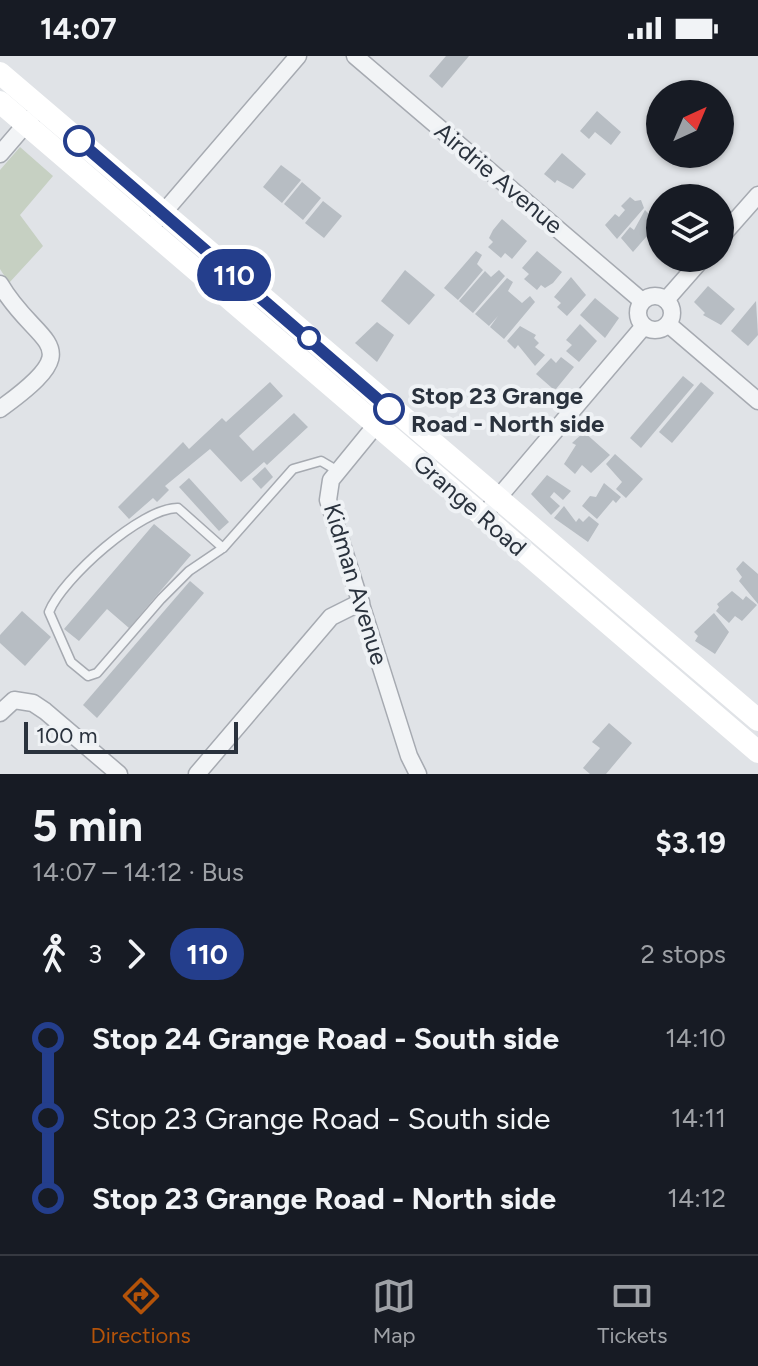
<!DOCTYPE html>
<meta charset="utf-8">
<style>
body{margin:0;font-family:Figtree,sans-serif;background:#242831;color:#f1f3f6;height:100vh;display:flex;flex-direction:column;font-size:30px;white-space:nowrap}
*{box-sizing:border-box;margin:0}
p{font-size:26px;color:#9ea1a6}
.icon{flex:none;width:44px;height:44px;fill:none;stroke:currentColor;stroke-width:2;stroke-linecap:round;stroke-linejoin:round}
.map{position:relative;height:718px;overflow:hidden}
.sheet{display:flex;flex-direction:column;background:#171b24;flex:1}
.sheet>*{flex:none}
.badge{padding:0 16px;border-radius:26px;font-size:28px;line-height:52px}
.needle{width:52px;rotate:44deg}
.tools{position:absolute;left:646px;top:24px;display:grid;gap:16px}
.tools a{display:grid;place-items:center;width:88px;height:88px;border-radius:50%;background:#171b24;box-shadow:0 2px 6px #0004;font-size:40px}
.scale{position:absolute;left:24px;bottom:20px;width:214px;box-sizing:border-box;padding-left:8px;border:4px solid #2a323d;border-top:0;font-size:22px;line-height:28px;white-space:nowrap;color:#2a323d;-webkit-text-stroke:6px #eff2f5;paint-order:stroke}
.map>.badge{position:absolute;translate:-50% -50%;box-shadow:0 0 0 4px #fff}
.legs{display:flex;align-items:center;gap:12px;height:88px;padding:0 32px;font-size:26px}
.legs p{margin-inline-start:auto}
.summary{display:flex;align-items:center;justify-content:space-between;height:136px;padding:0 32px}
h1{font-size:44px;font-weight:700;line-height:60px}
ul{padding:0 32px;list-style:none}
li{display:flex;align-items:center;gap:28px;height:80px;font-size:30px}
li i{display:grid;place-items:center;width:12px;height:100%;margin:0 10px;background:currentColor}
li i::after{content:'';width:20px;height:20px;margin:-10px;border:6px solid;border-radius:50%;background:#171b24}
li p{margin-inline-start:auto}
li:first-child i{background:linear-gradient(#0000 50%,currentColor 0)}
li:last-child i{background:linear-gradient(currentColor 50%,#0000 0)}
.status{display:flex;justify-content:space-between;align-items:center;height:56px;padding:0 40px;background:#171b24;direction:ltr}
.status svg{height:22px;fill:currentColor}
.tabs{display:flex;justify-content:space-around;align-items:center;height:112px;border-top:2px solid #363941;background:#171b24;font-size:22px;color:#9ea1a6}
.tabs a{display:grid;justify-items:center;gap:4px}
.tabs .active{color:#b45309}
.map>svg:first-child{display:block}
</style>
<div class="status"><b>14:07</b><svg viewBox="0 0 49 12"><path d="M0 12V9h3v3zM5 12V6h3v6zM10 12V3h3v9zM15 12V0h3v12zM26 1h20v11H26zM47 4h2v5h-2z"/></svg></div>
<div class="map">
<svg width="758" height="718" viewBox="0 0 758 718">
<rect width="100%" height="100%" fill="#e0e3e7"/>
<!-- green -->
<polygon fill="#c6d0c2" points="20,91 53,120 20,159 43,190 9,227 0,213 0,114"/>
<!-- building -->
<g fill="#b7bdc3">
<polygon points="446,0 469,0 442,32 429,20"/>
<polygon points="597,55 621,76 611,89 595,76 589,83 580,75"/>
<polygon points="562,97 586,118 573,133 557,124 555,127 544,118"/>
<polygon points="281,109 301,124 282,147 263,131"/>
<polygon points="302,126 321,142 303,164 284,148"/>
<polygon points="630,141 635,145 641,144 644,152 617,183 605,169 615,158 619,161 625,154 621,150"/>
<polygon points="323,145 342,160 324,182 305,167"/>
<polygon points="645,154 650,159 656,157 660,165 633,196 621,182 630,171 634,174"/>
<polygon points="502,163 527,185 512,203 505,197 501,202 488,191 493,186 489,182 493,174"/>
<polygon points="476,195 482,199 477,208 483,214 458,244 444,232"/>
<polygon points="537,195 562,216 553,227 545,232 541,229 537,234 524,223 529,218 522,212"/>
<polygon points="405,214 435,239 409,269 381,245"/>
<polygon points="499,214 505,220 473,257 459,245 485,215 491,221"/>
<polygon points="571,221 586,239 567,260 557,251 561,247 554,241"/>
<polygon points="507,222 513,226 508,235 522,247 530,240 535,246 504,283 490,271 498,260 489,270 475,258"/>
<polygon points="708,230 735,253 721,269 703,259 705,257 694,246"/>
<polygon points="595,242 619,262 605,282 580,259"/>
<polygon points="756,245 758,279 748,290 731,275"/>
<polygon points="377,266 394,279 377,306 355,287"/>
<polygon points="580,268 597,285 579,306 566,295 572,289 566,284"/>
<polygon points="520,270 536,279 534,282 539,287 535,291 545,299 535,310 518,289 515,293 507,285"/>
<polygon points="561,301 574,311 556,333 552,332 536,318 551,302 556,307"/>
<polygon points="683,320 694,329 641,392 630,382"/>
<polygon points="270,326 283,340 239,380 253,395 294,357 308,371 267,409 264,406 241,426 210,393 165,430 169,434 157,446 153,442 129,463 118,451 183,386 189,393 222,362 226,366"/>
<polygon points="701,326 714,337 672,387 659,376"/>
<polygon points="584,376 610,399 591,417 582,409 575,418 564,408 576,389 572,387"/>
<polygon points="615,398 643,423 626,442 616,433 622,426 606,408"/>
<polygon points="265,411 273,421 261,433 252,423"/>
<polygon points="547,419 571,435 563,444 554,436 550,441 560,450 551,459 531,438"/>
<polygon points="189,422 229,466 219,475 179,431"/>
<polygon points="604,427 621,441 616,447 613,444 597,463 582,450 590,440 596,441"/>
<polygon points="564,450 576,466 579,462 583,466 589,460 599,468 588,486 554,462"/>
<polygon points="154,468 191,499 129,572 107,553 79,585 64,573"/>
<polygon points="743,505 758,518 758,548 739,525 742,521 736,513"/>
<polygon points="190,525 204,537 97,662 83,649"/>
<polygon points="732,535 743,544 746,540 757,549 742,565 735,560 729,567 716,555 719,551 717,548"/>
<polygon points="22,555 51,581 25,610 0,587 0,579"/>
<polygon points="714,557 729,576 715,598 695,585 698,580 694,576"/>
<polygon points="609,667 632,687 606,718 590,718 583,712 600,692 592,686"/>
</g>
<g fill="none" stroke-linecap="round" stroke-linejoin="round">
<!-- lane casing -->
<g stroke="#a6aab1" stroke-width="11">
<path id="lane" d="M 223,492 L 178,452 C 142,451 62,523 49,556 L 71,606 L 88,620 L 97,617 L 161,543 L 189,515 L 223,492 L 293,413 L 321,405 L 338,415"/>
</g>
<!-- street casing -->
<g stroke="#a6aab1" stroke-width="19">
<g id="street">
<polyline points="355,0 642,245"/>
<polyline points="0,98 31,62"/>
<polyline points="158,163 298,0"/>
<polyline points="720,182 758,139"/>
<path d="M 0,228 C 37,292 93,286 0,353"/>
<circle cx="655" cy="257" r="17"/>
<polyline points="666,244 703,202"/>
<polyline points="668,268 758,345"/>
<polyline points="389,353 331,424 328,444 409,700 418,718"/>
<polyline points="492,449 644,270"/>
<polyline points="0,657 14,644 33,647 45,655 119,718"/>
<polyline points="197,718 331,561 361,546"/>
</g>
</g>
<!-- lane -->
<use href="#lane" stroke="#f2f4f6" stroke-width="8"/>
<!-- street -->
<use href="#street" stroke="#f2f4f6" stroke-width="16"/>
<!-- secondary -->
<g stroke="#fff" stroke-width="22">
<polyline points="0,17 758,664"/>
<polyline points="0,46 758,696"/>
</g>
</g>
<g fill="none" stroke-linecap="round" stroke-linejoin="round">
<!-- line-1 casing -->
<g stroke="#fff" stroke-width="18">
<polyline id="line-1" points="79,85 389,353"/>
</g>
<!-- line-1 -->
<use href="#line-1" stroke="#243e8c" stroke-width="12"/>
</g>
<!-- markers -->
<g fill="#fff" stroke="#243e8c" stroke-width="4">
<circle cx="79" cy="85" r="14"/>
<circle cx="309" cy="282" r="10"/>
<circle cx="389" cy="353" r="14"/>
</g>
<g text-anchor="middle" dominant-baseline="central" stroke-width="8" stroke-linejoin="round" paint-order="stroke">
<!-- street labels -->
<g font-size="24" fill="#2a323d" stroke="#eff2f5">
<text transform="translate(499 122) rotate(40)">Airdrie Avenue</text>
<text transform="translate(470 449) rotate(41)">Grange Road</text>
<text transform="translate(356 528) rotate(73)">Kidman Avenue</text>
</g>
<!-- stop labels -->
<g font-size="24" font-weight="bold" fill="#2a323d" stroke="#eff2f5" text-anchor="start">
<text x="411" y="339">Stop 23 Grange<tspan x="411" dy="28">Road - North side</tspan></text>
</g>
</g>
</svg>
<div class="tools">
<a><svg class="needle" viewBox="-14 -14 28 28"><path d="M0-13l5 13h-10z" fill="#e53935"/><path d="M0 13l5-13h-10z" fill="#9ea1a6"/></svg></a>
<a><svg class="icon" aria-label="layers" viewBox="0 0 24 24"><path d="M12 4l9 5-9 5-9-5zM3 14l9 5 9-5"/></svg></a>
</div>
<div class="scale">100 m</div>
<b class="badge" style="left:234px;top:219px;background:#243e8c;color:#fff">110</b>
</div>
<section class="sheet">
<div class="summary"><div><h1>5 min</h1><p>14:07 – 14:12 · Bus</p></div><b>$3.19</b></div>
<div class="legs"><svg class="icon" aria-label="walk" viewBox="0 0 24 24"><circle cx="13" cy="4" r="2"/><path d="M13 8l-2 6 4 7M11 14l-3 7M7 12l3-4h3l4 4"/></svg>3<svg class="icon" aria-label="forward" viewBox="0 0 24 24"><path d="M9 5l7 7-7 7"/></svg><b class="badge" style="background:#243e8c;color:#fff">110</b><p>2 stops</p></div>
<ul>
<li><i style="color:#243e8c"></i><b>Stop 24 Grange Road - South side</b><p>14:10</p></li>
<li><i style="color:#243e8c"></i><span>Stop 23 Grange Road - South side</span><p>14:11</p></li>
<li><i style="color:#243e8c"></i><b>Stop 23 Grange Road - North side</b><p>14:12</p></li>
</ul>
</section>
<nav class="tabs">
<a class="active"><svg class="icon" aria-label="directions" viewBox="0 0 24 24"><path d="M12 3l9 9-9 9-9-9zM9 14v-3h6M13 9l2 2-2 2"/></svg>Directions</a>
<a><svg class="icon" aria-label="map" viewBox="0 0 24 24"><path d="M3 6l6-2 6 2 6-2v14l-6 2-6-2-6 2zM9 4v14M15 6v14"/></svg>Map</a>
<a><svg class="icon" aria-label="tickets" viewBox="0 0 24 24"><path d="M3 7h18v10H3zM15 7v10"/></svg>Tickets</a>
</nav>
